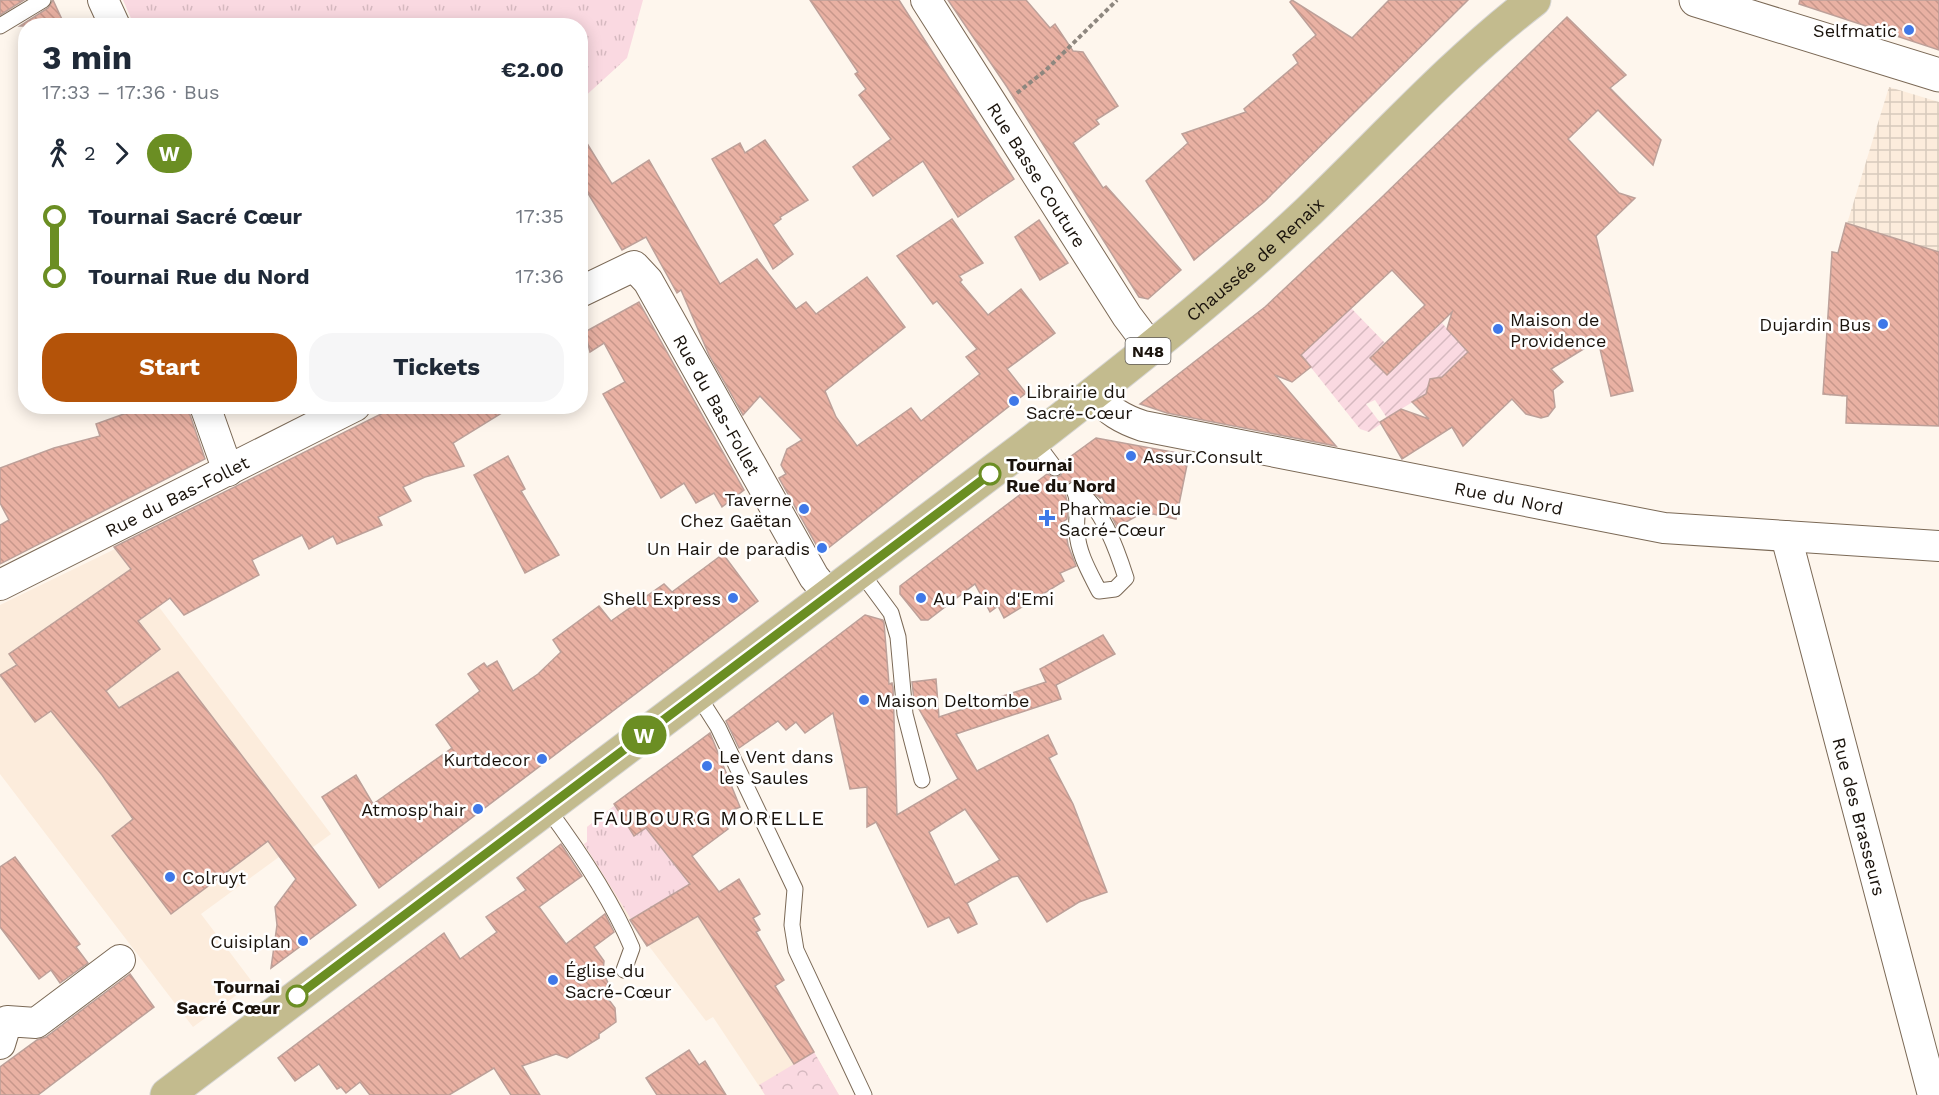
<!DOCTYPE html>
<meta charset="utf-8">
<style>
body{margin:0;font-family:"Work Sans",sans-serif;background:#f6f6f7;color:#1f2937;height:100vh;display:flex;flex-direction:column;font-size:22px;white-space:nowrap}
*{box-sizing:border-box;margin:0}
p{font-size:20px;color:#747a83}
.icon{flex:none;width:33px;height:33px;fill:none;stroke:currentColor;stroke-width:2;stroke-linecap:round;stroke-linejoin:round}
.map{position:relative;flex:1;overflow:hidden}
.side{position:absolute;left:18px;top:18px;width:570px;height:396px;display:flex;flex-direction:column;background:#fff;border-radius:24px;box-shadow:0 3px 15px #0003}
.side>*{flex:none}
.badge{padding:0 12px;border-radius:20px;font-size:21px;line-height:39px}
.map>.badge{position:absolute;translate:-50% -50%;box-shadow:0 0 0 3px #fff}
.legs{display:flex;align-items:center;gap:9px;height:66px;padding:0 24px;font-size:20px}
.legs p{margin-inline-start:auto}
.headline{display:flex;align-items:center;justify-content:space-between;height:102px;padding:0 24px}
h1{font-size:33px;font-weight:700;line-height:45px}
.primary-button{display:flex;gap:12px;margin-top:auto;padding:12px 24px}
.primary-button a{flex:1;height:69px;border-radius:24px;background:#b45309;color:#fff;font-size:24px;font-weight:700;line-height:69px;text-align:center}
.primary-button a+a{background:#f6f6f7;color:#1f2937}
ul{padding:0 24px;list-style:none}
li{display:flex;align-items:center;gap:21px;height:60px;font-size:22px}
li i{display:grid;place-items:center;width:9px;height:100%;margin:0 8px;background:currentColor}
li i::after{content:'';width:15px;height:15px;margin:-8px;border:4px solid;border-radius:50%;background:#fff}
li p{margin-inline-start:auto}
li:first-child i{background:linear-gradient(#0000 50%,currentColor 0)}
li:last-child i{background:linear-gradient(currentColor 50%,#0000 0)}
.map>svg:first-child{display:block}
</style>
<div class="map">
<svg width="1939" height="1095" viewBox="0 0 1939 1095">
<defs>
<pattern id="industrial-grid" width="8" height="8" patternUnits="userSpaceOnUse" patternTransform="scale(1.5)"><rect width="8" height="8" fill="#fcecdc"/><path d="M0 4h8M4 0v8" fill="none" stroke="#d7cabc"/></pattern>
<pattern id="grass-tufts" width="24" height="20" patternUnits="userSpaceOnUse" patternTransform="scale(1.5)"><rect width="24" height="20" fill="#fad9e1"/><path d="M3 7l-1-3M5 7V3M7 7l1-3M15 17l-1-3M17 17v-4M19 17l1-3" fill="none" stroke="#d6b9c0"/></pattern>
<pattern id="park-crowns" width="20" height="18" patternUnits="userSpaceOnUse" patternTransform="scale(1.5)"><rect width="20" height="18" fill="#fad9e1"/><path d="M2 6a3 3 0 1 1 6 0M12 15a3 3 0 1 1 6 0" fill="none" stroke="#d6b9c0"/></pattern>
<pattern id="garden-furrows" width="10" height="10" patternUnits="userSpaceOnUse" patternTransform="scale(1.5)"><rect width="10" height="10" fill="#fad9e1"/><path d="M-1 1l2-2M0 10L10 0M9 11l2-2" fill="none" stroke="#d6b9c0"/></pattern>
<pattern id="building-back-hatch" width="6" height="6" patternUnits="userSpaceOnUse" patternTransform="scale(1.5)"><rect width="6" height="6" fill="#e9b1a3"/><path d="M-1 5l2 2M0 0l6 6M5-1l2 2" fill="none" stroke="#c7978b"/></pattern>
</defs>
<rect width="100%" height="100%" fill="#fef6ed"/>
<!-- built -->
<g fill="#fcecdc">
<polygon points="115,549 331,834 287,866 279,857 201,914 253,983 193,1027 0,774 0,605"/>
<polygon points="638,787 719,892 739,879 760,914 753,918 760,930 756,932 784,980 775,986 839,1095 765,1095 713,1017 706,1021 629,920 584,844 587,842 587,827"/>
</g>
<!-- industrial -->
<polygon fill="url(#industrial-grid)" points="1889,87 1939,102 1939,426 1846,423 1847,397 1823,395 1832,252 1838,253"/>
<!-- grass -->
<g fill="url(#grass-tufts)">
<polygon points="123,0 643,0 627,58 581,100 580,26 134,25"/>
<polygon points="614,806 634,835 646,828 690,884 631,919 584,844 587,842 587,827"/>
</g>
<!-- park -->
<polygon fill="url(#park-crowns)" points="814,1052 839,1095 765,1095 759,1085"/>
<!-- garden -->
<polygon fill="url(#garden-furrows)" points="1351,308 1385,343 1370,358 1387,375 1442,323 1468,352 1440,379 1430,381 1430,391 1387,418 1375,400 1366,404 1381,424 1369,432 1360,429 1301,355"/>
<!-- building -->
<g fill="url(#building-back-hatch)" stroke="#bda099" stroke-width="1.5" fill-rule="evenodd">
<polygon points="0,0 24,0 0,15"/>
<polygon points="53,0 65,26 20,26 48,8"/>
<polygon points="810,0 899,0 1014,179 958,217 923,161 873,196 853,167 891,139 859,95 866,89 855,74 858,72"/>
<polygon points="948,0 1026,0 1050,28 1055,24 1073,51 1083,52 1118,106 1096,120 1099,124 1073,143 1103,188 1106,186 1181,270 1148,299 1139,297 1007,87"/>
<polygon points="1292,0 1352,38 1389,0 1468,0 1264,202 1194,260 1146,181 1188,143 1182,134 1246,112 1244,109 1298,63 1293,55 1316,35 1290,2"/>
<polygon points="1800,0 1939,0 1939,50 1799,4"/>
<polygon points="1567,17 1626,75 1610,88 1661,140 1653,165 1598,110 1568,139 1619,193 1635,198 1596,236 1633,391 1611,396 1598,340 1551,369 1563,382 1553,390 1555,407 1548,416 1541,418 1526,414 1512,399 1463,446 1452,427 1402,459 1380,422 1401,409 1429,419 1412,402 1426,394 1430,379 1442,377 1468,352 1447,329 1452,312 1387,375 1370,358 1425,305 1392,270 1301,355 1311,367 1292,382 1275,375 1336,446 1167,413 1140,404 1265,307 1381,198"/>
<polygon points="580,132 612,184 649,160 720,284 757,259 796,309 806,302 816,314 867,277 905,327 825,391 836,417 857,446 911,408 921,421 980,374 966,357 977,349 937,301 933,304 897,256 952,219 983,263 959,276 962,280 960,282 988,315 1021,289 1055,333 1007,369 1026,393 827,549 818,548 779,478 786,474 781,465 787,449 802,440 760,396 743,415 709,355 681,290 677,293 646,237 622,250 580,180"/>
<polygon points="765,140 808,200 780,217 781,219 773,225 793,254 773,269 712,159 740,143 745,153"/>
<polygon points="1039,220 1068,263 1040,280 1015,237"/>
<polygon points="1846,223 1939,252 1939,426 1846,423 1847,396 1823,394 1832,252 1838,253"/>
<polygon points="639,302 744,490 722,507 714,493 696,503 684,483 661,498 603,394 625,382 604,343 590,352 585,332"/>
<polygon points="146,406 187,406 205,459 0,564 0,525 9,520 0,503 0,468 54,448 100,436 96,424"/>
<polygon points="397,406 513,406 453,443 464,466 425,477 403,487 411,501 378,517 382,525 337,544 333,536 309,549 302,535 252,560 259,575 184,615 170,598 138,621 160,649 106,691 119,708 178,672 356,905 271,968 277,925 275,907 296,879 268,841 171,914 112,836 133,819 102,775 51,711 35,722 0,675 17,665 9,654 131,569 114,547"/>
<polygon points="1096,438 1189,455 1176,519 1144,512 1117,527 1102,497 1100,498 1079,482 1070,481 1064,488 1068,506 1067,519 1064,521 1068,545 1076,566 1060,573 1064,581 1004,618 998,606 990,612 975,584 928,620 921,620 900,594 900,586 1047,474 1056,478 1061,475 1065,467 1063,462"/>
<polygon points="508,456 525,489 521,491 559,555 525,573 474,475"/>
<polygon points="723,554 758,601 379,888 322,797 356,775 373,804 452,748 436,725 480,691 468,674 484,663 487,667 497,661 513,691 538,674 561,652 553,640 599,606 611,621 664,584 672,592"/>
<path d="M 865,615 L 883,620 L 884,623 L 889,684 L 892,683 L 893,687 L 897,815 L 958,779 L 914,700 L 912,682 L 936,679 L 939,717 L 1046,682 L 1040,669 L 1103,635 L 1115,654 L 1056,685 L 1061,699 L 956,734 L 977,771 L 1048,735 L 1057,754 L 1049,758 L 1073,804 L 1107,892 L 1079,902 L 1047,922 L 1018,876 L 1012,877 L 967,903 L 977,924 L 958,933 L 949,917 L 928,927 L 876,822 L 867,827 L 867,787 L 850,789 L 833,713 L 805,733 L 796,722 L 786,730 L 778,721 L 739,748 L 726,721 ZM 965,809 L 1000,860 L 955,885 L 929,832 Z"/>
<polygon points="710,733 740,807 733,810 736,818 726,824 728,829 692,856 719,892 739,879 760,914 753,918 760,930 756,932 784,980 775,986 814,1052 794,1064 698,916 647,946 630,920 690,884 646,828 634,836 614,804"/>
<polygon points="561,844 582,876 539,907 566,944 605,914 614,932 594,947 604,961 603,972 610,987 603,992 615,1008 616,1022 599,1034 599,1038 567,1058 556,1054 522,1066 540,1095 511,1095 494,1068 449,1095 370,1095 360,1082 346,1093 341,1087 337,1089 319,1064 295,1081 278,1058 444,933 460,959 497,932 486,917 526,890 517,878"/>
<polygon points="15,857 80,944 76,947 88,963 60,983 51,970 39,979 0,927 0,867"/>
<polygon points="130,974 154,1007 38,1095 0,1095 0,1067 37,1040 46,1037"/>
<polygon points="689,1050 699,1065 705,1061 726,1095 657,1095 646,1078"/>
</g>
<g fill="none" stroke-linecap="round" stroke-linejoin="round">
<!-- service casing -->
<g stroke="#7b6956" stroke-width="17">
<g id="service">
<polyline points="0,26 43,0"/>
<polyline points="1034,440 1055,468"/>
<path d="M 1074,490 C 1100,500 1118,553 1126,578 L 1115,589 L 1099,591 C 1090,573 1078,553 1077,532 C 1075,517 1081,505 1074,490 Z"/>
<polyline points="860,571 891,613 898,637 905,714 922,780"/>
<polyline points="697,694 718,727 795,889 792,925 796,950 864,1095"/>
<path d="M 547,808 C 579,851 611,898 632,948 L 624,970"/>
</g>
</g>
<!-- minor casing -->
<g stroke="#7b6956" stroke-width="32">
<g id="minor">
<polyline points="103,0 115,26"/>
<path id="s1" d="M 926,0 L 1127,316 L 1151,348"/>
<path id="s2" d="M 580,292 L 634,266 L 648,281 L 814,577 L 829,595"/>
<path id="s3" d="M 1094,394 C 1109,411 1122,419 1143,426 L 1664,528 L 1939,546"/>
<polyline points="205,406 228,471"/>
<path id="s4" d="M 1786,536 L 1933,1095"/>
<path id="s5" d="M 0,585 L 355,406"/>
<polyline points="0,1044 7,1021 36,1023 120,960"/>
</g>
</g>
<!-- tertiary casing -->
<g stroke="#7b6956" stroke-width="35">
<polyline id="tertiary" points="1696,0 1939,75"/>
</g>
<!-- primary casing -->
<g stroke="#d6d5d3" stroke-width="35">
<g id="primary">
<path id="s6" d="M 167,1095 L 1034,440 C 1128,367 1222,293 1309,211 C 1383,140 1453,62 1534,0"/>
</g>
</g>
<!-- path -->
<polyline stroke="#8e877f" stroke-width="4" stroke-dasharray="4.5 3" stroke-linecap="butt" points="1017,93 1046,70 1117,0"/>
<!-- service -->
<use href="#service" stroke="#fff" stroke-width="15"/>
<!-- minor -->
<use href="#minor" stroke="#fff" stroke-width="30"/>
<!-- tertiary -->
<use href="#tertiary" stroke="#fff" stroke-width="33"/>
<!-- primary -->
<use href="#primary" stroke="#c3bb8e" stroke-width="33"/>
</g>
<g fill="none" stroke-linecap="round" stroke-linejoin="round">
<!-- line-1 casing -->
<g stroke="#fff" stroke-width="14">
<polyline id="line-1" points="297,996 990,474"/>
</g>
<!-- line-1 -->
<use href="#line-1" stroke="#6b8e23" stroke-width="9"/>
</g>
<!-- markers -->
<g fill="#3f78e8" stroke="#fff" stroke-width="2">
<circle cx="1909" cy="30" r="6"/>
<circle cx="1883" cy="324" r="6"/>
<circle cx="1498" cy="329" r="6"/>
<circle cx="1014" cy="401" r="6"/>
<circle cx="1131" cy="456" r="6"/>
<circle cx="804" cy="509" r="6"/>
<path d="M1044 509h6v6h6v6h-6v6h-6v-6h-6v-6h6z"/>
<circle cx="822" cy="548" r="6"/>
<circle cx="733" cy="598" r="6"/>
<circle cx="921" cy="598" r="6"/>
<circle cx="864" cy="700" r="6"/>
<circle cx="542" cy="759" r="6"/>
<circle cx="707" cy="766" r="6"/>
<circle cx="478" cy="809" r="6"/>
<circle cx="170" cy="877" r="6"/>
<circle cx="303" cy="941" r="6"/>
<circle cx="553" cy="980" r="6"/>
</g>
<g fill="#fff" stroke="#6b8e23" stroke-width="3">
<circle cx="990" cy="474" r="10"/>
<circle cx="297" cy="996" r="10"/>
</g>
<g text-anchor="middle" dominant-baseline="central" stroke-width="5" stroke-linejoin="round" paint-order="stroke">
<!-- shield labels -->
<rect fill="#fff" stroke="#5f5a55" stroke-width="1.5" x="1125.5" y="338" width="45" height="26" rx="4.5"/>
<g font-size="16" font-weight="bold" fill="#1a130c">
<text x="1148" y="351">N48</text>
</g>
<!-- poi labels -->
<g font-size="18" fill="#1a130c" stroke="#fff" text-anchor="start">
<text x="1897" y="30" text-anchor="end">Selfmatic</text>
<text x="1510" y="319">Maison de<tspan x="1510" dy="21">Providence</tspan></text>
<text x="1871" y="324" text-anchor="end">Dujardin Bus</text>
<text x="1026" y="391">Librairie du<tspan x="1026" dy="21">Sacré-Cœur</tspan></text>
<text x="1143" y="456">Assur.Consult</text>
<text x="792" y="499" text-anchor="end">Taverne<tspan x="792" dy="21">Chez Gaëtan</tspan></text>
<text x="1059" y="508">Pharmacie Du<tspan x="1059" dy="21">Sacré-Cœur</tspan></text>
<text x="810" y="548" text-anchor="end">Un Hair de paradis</text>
<text x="721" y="598" text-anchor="end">Shell Express</text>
<text x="933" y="598">Au Pain d'Emi</text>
<text x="876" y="700">Maison Deltombe</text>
<text x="719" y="756">Le Vent dans<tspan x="719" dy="21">les Saules</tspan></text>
<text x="530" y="759" text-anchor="end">Kurtdecor</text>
<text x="466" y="809" text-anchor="end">Atmosp'hair</text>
<text x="182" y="877">Colruyt</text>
<text x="291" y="941" text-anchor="end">Cuisiplan</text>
<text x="565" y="970">Église du<tspan x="565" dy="21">Sacré-Cœur</tspan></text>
</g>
<!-- street labels -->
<g font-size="18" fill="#1a130c" stroke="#fff">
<text stroke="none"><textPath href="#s1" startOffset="207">Rue Basse Couture</textPath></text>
<text stroke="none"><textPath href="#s6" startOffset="1372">Chaussée de Renaix</textPath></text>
<text stroke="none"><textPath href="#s2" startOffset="222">Rue du Bas-Follet</textPath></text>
<text stroke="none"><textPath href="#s5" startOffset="198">Rue du Bas-Follet</textPath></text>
<text stroke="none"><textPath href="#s3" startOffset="432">Rue du Nord</textPath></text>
<text stroke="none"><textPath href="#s4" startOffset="290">Rue des Brasseurs</textPath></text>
</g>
<!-- stop labels -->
<g font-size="18" font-weight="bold" fill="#1a130c" stroke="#fff" text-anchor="start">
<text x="1006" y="464">Tournai<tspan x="1006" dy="21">Rue du Nord</tspan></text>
<text x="280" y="986" text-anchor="end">Tournai<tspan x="280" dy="21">Sacré Cœur</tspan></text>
</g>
<!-- neighbourhood labels -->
<g font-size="20" letter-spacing="1.5" fill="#1a130c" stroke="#fff">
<text x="709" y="818">FAUBOURG MORELLE</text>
</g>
</g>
</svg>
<b class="badge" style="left:644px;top:735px;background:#6b8e23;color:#fff">W</b>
<section class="side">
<div class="headline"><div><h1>3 min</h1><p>17:33 – 17:36 · Bus</p></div><b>€2.00</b></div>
<div class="legs"><svg class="icon" aria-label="walk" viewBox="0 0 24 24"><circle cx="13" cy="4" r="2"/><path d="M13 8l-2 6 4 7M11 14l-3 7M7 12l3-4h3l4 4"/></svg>2<svg class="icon" aria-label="forward" viewBox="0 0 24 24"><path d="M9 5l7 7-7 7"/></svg><b class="badge" style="background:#6b8e23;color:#fff">W</b></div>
<ul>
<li><i style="color:#6b8e23"></i><b>Tournai Sacré Cœur</b><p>17:35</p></li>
<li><i style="color:#6b8e23"></i><b>Tournai Rue du Nord</b><p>17:36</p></li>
</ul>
<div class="primary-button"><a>Start</a><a>Tickets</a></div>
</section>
</div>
